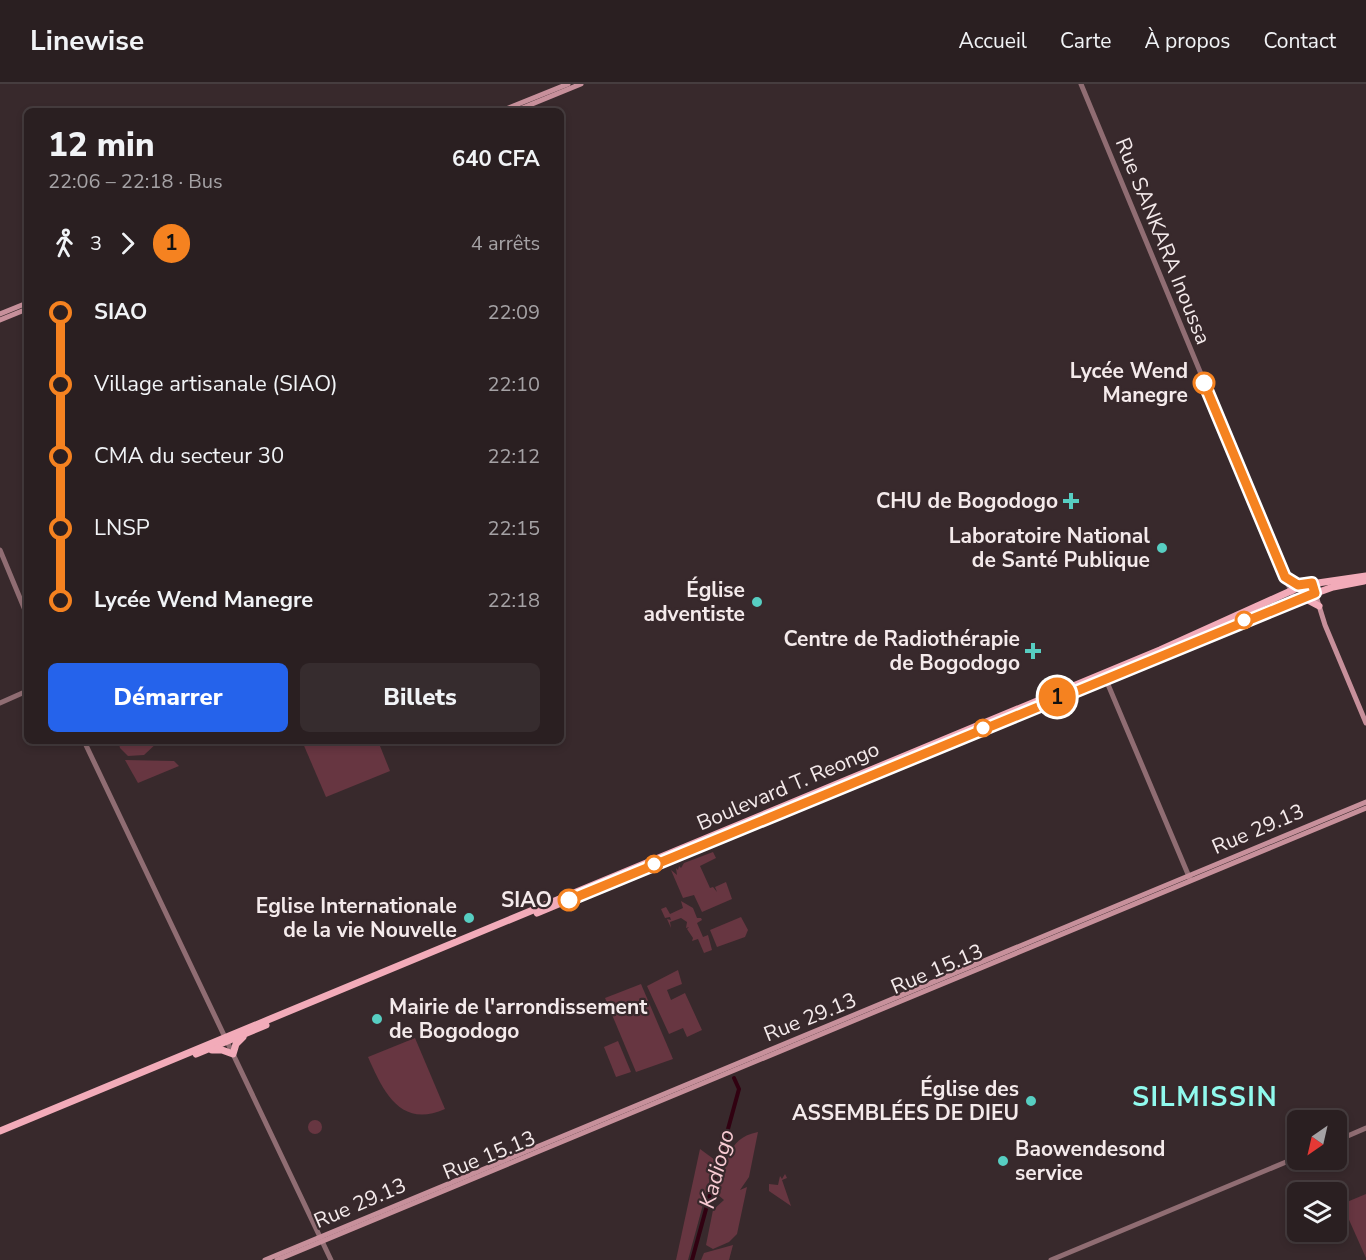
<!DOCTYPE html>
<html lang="fr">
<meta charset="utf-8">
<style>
body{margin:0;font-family:"Nunito Sans",sans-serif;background:#362c2e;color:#f1f3f6;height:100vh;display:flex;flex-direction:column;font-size:22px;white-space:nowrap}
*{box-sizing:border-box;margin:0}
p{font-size:20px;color:#a5a2a5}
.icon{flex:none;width:33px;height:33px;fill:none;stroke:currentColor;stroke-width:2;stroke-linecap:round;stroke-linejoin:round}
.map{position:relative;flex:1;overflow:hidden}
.sheet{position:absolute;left:24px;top:24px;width:540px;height:636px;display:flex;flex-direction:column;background:#2a1f21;border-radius:9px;box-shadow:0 3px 9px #0003,0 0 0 2px #463d3f}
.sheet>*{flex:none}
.badge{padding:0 12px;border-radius:20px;font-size:21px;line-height:39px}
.needle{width:39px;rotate:214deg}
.controls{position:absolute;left:1287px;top:1026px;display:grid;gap:12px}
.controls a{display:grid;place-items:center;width:60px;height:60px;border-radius:9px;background:#2a1f21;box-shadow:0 3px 9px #0003,0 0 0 2px #463d3f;font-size:30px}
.map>.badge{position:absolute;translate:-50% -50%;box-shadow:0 0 0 3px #fff}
.legs{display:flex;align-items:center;gap:9px;height:66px;padding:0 24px;font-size:20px}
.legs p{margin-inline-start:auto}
.summary{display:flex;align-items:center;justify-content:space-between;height:102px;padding:0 24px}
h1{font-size:33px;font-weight:800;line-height:45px}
.action{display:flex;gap:12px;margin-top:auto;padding:12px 24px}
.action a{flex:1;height:69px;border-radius:9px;background:#2563eb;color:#fff;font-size:24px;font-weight:800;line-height:69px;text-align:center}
.action a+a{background:#362c2e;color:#f1f3f6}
ul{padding:0 24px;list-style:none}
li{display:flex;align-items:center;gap:21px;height:72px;font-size:22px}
li i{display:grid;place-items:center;width:9px;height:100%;margin:0 8px;background:currentColor}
li i::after{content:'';width:15px;height:15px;margin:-8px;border:4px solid;border-radius:50%;background:#2a1f21}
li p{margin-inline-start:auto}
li:first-child i{background:linear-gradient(#0000 50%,currentColor 0)}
li:last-child i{background:linear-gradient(currentColor 50%,#0000 0)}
header{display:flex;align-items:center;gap:36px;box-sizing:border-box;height:84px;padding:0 30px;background:#2a1f21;border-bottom:2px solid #463d3f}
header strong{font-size:28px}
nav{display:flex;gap:33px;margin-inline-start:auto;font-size:21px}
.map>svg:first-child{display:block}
</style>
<header>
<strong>Linewise</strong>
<nav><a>Accueil</a><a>Carte</a><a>À propos</a><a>Contact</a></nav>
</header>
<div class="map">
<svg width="1366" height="1176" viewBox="0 0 1366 1176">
<rect width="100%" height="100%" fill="#38292c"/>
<!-- green -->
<g fill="#673641">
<polygon points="127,657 159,657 144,671 128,672 120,664 119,660"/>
<polygon points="302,657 378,657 390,687 326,713"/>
<polygon points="125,676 174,677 179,682 138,699"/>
<polygon points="713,768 716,774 700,782 710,804 713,803 717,808 715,803 726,798 732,815 702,828 694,811 683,814 671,786 677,791 676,784 678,786 679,782 681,784 684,779"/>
<polygon points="681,817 693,824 697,834 701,834 702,836 697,839 703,853 708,851 712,866 704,869 698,855 692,857 693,854 687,845 689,843 686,844 687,838 681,834 670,838 671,844 667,835 671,836 670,833 665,834 661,825 666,823 670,830 683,824"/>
<polygon points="741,833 748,846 745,853 717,863 710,846"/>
<polygon points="678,886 682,900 667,906 671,916 685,909 702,946 687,953 683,944 669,950 647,902"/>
<polygon points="641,900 673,975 636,988 605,914"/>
<path d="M 415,954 L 445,1025 C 400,1045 383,1007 368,973 Z"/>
<polygon points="618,957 631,988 616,993 604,963"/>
<circle cx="315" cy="1043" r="7"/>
<path d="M 758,1048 L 749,1093 L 740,1106 L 747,1103 L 737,1150 L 729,1158 L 713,1165 L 706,1161 L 713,1126 L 724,1116 L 717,1110 C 726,1084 725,1054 758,1048 Z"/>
<polygon points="700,1065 715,1076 688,1176 676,1176"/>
<polygon points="785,1090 787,1094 782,1096 791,1122 769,1107 769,1100 778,1101 780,1092 782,1095"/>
<polygon points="1366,1110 1366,1174 1342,1120"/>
<polygon points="733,1161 729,1176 701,1176 704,1169"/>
</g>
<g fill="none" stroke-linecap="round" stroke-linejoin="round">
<!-- canal -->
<polyline stroke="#310111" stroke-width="4" points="692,1176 739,1005 734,994"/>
<!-- tertiary -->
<g stroke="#906d73" stroke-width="5">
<polyline points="1081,0 1295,517"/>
<polyline points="0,466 27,531"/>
<polyline points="1104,591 1190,795"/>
<polyline points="0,619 27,607"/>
<polyline points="84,657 331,1176"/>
<polyline points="1336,1057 1366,1044"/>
<polyline points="1051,1176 1298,1073"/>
</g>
<!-- secondary -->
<g stroke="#c7909b" stroke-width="5">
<polyline points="501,27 568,0"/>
<polyline points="515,27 581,0"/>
<polyline points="0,230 27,219"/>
<polyline points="0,236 27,225"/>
<polyline points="1312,499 1325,541 1366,639"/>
<polyline points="265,1176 1366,718"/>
<polyline points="277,1176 1366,724"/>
</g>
<!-- primary -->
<g stroke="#f2abb9" stroke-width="7">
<polyline points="1285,493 1304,501"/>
<polyline points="1302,513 1319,522"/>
<polyline points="961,653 1272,525 1333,503 1364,497"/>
<polyline points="714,755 862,694"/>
<polyline points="537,829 674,772"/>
<polyline points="212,966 222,966 233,970 236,960 243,953"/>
<polyline points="196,970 266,941"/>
<polyline points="0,1047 1160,566 1304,501 1366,492"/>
</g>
</g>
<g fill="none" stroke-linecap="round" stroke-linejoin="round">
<!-- line-1 casing -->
<g stroke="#fff" stroke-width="14">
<polyline id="line-1" points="569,816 1315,509 1312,499 1298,501 1285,493 1204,299"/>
</g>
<!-- line-1 -->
<use href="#line-1" stroke="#f58220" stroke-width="9"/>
</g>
<!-- markers -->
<g fill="#fff" stroke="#f58220" stroke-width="3">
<circle cx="1204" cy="299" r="10"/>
<circle cx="1244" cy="536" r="8"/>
<circle cx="983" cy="644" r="8"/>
<circle cx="654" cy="780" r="8"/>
<circle cx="569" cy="816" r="10"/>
</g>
<g fill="#57cec2" stroke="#38292c" stroke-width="2">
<path d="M1068 408h6v6h6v6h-6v6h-6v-6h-6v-6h6z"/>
<circle cx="1162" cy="464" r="6"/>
<circle cx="757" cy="518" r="6"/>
<path d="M1030 558h6v6h6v6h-6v6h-6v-6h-6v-6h6z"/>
<circle cx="469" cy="834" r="6"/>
<circle cx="377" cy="935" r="6"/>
<circle cx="1031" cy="1017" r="6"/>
<circle cx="1003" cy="1077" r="6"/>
</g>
<g text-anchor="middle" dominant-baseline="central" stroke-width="4.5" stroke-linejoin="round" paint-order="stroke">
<!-- street labels -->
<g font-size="21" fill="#f4eaeb" stroke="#38292c">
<text transform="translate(1163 157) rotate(68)">Rue SANKARA Inoussa</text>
<text transform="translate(788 702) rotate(-23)">Boulevard T. Reongo</text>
<text transform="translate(1258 745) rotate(-23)">Rue 29.13</text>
<text transform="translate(937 885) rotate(-23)">Rue 15.13</text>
<text transform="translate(810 933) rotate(-22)">Rue 29.13</text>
<text transform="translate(489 1071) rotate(-22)">Rue 15.13</text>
<text transform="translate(360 1119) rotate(-23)">Rue 29.13</text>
</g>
<!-- stop labels -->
<g font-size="21" font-weight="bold" fill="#f4eaeb" stroke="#38292c" text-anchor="end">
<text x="1188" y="287">Lycée Wend<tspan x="1188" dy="24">Manegre</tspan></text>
<text x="552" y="816">SIAO</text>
</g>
<!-- poi labels -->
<g font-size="21" font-weight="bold" fill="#f4eaeb" stroke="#38292c" text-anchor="end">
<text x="1058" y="417">CHU de Bogodogo</text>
<text x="1150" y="452">Laboratoire National<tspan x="1150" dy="24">de Santé Publique</tspan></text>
<text x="745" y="506">Église<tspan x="745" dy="24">adventiste</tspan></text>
<text x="1020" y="555">Centre de Radiothérapie<tspan x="1020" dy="24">de Bogodogo</tspan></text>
<text x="457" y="822">Eglise Internationale<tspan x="457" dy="24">de la vie Nouvelle</tspan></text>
<text x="389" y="923" text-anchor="start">Mairie de l'arrondissement<tspan x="389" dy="24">de Bogodogo</tspan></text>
<text x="1019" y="1005">Église des<tspan x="1019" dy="24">ASSEMBLÉES DE DIEU</tspan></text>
<text x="1015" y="1065" text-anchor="start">Baowendesond<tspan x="1015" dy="24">service</tspan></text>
</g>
<!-- water labels -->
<g font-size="22" font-style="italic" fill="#f9ccd4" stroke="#38292c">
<text transform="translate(717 1085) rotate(-75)">Kadiogo</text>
</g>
<!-- district labels -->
<g font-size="27" font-weight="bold" letter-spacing="1.5" fill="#90faee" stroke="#38292c">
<text x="1205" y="1013">SILMISSIN</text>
</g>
</g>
</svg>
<div class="controls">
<a><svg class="needle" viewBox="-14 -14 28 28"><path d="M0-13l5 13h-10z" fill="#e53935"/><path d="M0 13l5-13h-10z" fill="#a5a2a5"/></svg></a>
<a><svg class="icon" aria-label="layers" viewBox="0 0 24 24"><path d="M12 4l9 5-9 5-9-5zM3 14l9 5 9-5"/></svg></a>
</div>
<b class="badge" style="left:1057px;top:613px;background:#f58220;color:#111">1</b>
<section class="sheet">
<div class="summary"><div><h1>12 min</h1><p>22:06 – 22:18 · Bus</p></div><b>640 CFA</b></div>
<div class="legs"><svg class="icon" aria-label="walk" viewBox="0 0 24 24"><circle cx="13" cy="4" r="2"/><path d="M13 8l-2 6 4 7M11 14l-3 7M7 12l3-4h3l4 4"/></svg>3<svg class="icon" aria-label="forward" viewBox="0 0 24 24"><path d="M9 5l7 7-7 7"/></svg><b class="badge" style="background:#f58220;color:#111">1</b><p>4 arrêts</p></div>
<ul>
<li><i style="color:#f58220"></i><b>SIAO</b><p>22:09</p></li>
<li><i style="color:#f58220"></i><span>Village artisanale (SIAO)</span><p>22:10</p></li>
<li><i style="color:#f58220"></i><span>CMA du secteur 30</span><p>22:12</p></li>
<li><i style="color:#f58220"></i><span>LNSP</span><p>22:15</p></li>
<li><i style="color:#f58220"></i><b>Lycée Wend Manegre</b><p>22:18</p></li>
</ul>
<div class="action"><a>Démarrer</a><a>Billets</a></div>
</section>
</div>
